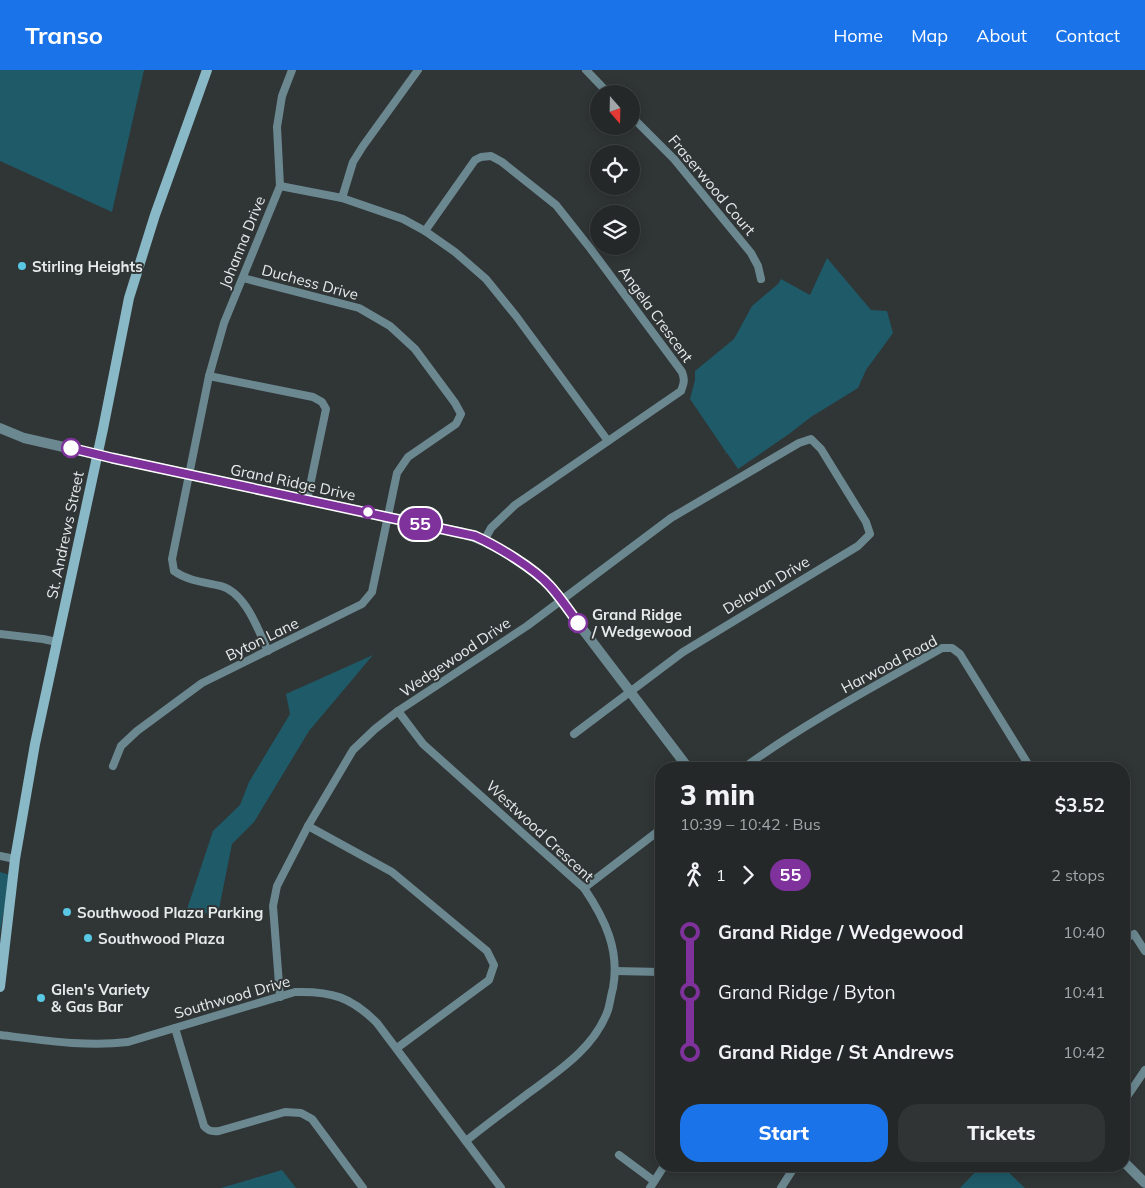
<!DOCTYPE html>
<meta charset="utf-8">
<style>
body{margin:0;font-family:Mulish,sans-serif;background:#303434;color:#f1f3f6;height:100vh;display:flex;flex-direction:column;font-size:19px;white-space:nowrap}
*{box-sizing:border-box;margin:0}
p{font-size:16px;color:#a3a6a8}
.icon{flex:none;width:28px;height:28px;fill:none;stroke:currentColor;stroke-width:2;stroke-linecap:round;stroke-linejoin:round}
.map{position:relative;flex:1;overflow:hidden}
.side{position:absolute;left:655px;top:692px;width:475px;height:410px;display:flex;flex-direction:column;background:#242828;border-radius:20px;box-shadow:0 2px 12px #0003,0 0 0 1px #414445}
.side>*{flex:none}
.badge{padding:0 10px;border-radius:16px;font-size:18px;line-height:32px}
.needle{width:32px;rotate:160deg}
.buttons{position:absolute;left:590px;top:15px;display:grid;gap:10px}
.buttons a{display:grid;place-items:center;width:50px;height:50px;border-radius:50%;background:#242828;box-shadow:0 2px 12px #0003,0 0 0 1px #414445;font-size:25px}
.map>.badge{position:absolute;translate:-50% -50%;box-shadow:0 0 0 2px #fff}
.legs{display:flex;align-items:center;gap:8px;height:55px;padding:0 25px;font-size:16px}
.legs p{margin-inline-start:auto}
.summary{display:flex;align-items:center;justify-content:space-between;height:85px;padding:0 25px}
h1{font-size:28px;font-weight:800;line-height:38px}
.action{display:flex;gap:10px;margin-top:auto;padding:10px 25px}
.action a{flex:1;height:58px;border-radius:20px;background:#1a73e8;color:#fff;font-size:20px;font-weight:800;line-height:58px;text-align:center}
.action a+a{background:#303434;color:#f1f3f6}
ul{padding:0 25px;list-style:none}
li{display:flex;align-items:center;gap:18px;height:60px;font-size:19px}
li i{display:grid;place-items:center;width:8px;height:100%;margin:0 6px;background:currentColor}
li i::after{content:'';width:12px;height:12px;margin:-6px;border:4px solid;border-radius:50%;background:#242828}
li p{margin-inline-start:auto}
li:first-child i{background:linear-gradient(#0000 50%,currentColor 0)}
li:last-child i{background:linear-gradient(currentColor 50%,#0000 0)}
header{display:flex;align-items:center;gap:30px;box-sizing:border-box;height:70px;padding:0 25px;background:#1a73e8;color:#fff}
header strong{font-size:24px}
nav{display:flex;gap:28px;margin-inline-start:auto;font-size:18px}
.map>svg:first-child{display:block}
</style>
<header>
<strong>Transo</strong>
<nav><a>Home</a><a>Map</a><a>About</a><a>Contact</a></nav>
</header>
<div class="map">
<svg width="1145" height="1118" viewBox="0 0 1145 1118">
<rect width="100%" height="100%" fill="#303536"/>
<!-- green -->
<g fill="#1f5a68">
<polygon points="0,0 144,0 112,142 0,91"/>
<polygon points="827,188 871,240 887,241 893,263 866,300 858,318 811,347 789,364 738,399 727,383 724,384 726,382 690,329 695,310 695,301 734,269 752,236 778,214 781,209 810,225"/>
<polygon points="373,585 309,661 254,752 232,774 218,844 186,842 213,761 240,735 249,712 290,644 286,624"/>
<polygon points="0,802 10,805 0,863"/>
<polygon points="981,1096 1002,1096 1025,1118 960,1118"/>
<polygon points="282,1100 296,1118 221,1118"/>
</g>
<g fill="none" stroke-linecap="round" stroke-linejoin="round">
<!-- minor -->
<g stroke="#6b8891" stroke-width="8">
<polyline points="586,0 609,24"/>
<polyline points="631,46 674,89 751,183 758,196 761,209"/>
<polyline points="280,116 342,128 403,149 425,161 455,182 486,209 516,246 608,371"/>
<polyline points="342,128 353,92 363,76 418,0"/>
<path d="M 425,161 L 475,90 L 481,87 L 491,86 L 502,92 L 556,135 L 590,178 L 682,302 C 685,310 684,313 681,321 L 515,435 L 491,458 L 484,471"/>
<polyline points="209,306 313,327 322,332 326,339 307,430"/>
<polyline points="0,564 43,569 57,572"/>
<path d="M 268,581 C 258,560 246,523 221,516 C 204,512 188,511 174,501 L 172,489 L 209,306 L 224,253 L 280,116 L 277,57 L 282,26 L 292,0"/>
<path d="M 398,641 L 423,674 L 584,818 C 605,849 620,880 613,918 C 611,925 610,933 608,940 C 595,977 560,1000 530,1022 C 509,1038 487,1054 466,1071"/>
<polyline points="113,696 121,676 137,661 202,613 362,534 372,522 397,403 408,387 456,354 461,344 455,333 415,279 390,256 359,238 243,208"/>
<path d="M 742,699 C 805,653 875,616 942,578 L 952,578 L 960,584 L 1031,699"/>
<polyline points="308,756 392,802 487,881 494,895 489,910 397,978"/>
<polyline points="0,786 15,789"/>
<polyline points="584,818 661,759"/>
<polyline points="1124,869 1134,864 1145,881"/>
<polyline points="616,901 661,902"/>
<polyline points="280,927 273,836 277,816 308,756 353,680 375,659 398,641 527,556 671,448 799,373 811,369 821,379 866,452 870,464 858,476 683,582 574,664"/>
<path d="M 175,958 L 204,1056 C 208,1061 212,1062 219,1061 L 285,1042 L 301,1043 L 312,1049 L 363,1118"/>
<path d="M 0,965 C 42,970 85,977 128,972 L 295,922 C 332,921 351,927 377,953 L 501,1118"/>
<polyline points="1124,1031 1145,1000"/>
<polyline points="619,1085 654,1111"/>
<polyline points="650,1118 664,1096"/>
<polyline points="781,1118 795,1096"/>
</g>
<!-- tertiary -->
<g stroke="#6b8891" stroke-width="10">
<path d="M 0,358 L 24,368 L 112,388 L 463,463 C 492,472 526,494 549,515 L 689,699"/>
<polyline points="1124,1092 1145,1113"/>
</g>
<!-- secondary -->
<polyline stroke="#89b8c6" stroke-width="10" points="0,917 15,789 35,674 103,359 129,228 155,145 207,0"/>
</g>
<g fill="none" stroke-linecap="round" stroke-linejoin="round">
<!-- line-1 casing -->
<g stroke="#fff" stroke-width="11">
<path id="line-1" d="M 71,378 L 112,388 L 475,466 C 497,476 534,498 550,516 C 560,527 569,540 578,553"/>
</g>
<!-- line-1 -->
<use href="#line-1" stroke="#7f329c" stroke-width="8"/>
</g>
<!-- markers -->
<g fill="#59c8e4" stroke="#303536" stroke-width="2">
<circle cx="22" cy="196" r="5"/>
<circle cx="67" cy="842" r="5"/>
<circle cx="88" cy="868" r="5"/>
<circle cx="41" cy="928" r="5"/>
</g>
<g fill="#fff" stroke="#7f329c" stroke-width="2.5">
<circle cx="71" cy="378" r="9"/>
<circle cx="368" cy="442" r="6"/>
<circle cx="578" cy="553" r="9"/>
</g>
<g text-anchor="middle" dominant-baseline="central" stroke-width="4" stroke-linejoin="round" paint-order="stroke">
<!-- street labels -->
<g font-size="15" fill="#e7eaeb" stroke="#303536">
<text transform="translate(712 115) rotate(50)">Fraserwood Court</text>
<text transform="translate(242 172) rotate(-68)">Johanna Drive</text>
<text transform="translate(310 212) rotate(15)">Duchess Drive</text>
<text transform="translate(656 244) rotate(54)">Angela Crescent</text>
<text transform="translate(293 412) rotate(12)">Grand Ridge Drive</text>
<text transform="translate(65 465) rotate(-78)">St. Andrews Street</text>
<text transform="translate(766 515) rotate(-31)">Delavan Drive</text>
<text transform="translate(262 569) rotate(-26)">Byton Lane</text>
<text transform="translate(455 587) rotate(-34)">Wedgewood Drive</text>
<text transform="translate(889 594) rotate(-28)">Harwood Road</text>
<text transform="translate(540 761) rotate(43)">Westwood Crescent</text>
<text transform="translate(232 927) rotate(-16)">Southwood Drive</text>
</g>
<!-- poi labels -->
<g font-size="15" font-weight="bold" fill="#e7eaeb" stroke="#303536" text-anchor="start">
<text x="32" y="196">Stirling Heights</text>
<text x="77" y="842">Southwood Plaza Parking</text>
<text x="98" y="868">Southwood Plaza</text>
<text x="51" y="919">Glen's Variety<tspan x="51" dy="17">&amp; Gas Bar</tspan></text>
</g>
<!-- stop labels -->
<g font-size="15" font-weight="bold" fill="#e7eaeb" stroke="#303536" text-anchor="start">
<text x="592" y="544">Grand Ridge<tspan x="592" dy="17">/ Wedgewood</tspan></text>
</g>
</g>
</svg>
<div class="buttons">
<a><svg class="needle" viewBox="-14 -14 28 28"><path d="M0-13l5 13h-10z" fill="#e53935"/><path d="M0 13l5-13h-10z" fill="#a3a6a8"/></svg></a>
<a><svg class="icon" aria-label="locate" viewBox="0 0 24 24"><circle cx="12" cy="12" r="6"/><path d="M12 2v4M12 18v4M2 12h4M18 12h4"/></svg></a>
<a><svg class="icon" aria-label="layers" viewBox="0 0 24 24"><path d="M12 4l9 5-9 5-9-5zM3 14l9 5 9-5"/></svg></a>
</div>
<b class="badge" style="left:420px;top:454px;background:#7f329c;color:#fff">55</b>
<section class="side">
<div class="summary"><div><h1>3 min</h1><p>10:39 – 10:42 · Bus</p></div><b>$3.52</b></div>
<div class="legs"><svg class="icon" aria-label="walk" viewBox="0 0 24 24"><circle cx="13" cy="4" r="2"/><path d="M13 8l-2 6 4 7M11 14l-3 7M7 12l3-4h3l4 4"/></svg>1<svg class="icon" aria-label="forward" viewBox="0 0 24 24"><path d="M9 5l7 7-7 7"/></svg><b class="badge" style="background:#7f329c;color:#fff">55</b><p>2 stops</p></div>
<ul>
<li><i style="color:#7f329c"></i><b>Grand Ridge / Wedgewood</b><p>10:40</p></li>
<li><i style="color:#7f329c"></i><span>Grand Ridge / Byton</span><p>10:41</p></li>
<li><i style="color:#7f329c"></i><b>Grand Ridge / St Andrews</b><p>10:42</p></li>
</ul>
<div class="action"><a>Start</a><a>Tickets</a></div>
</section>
</div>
